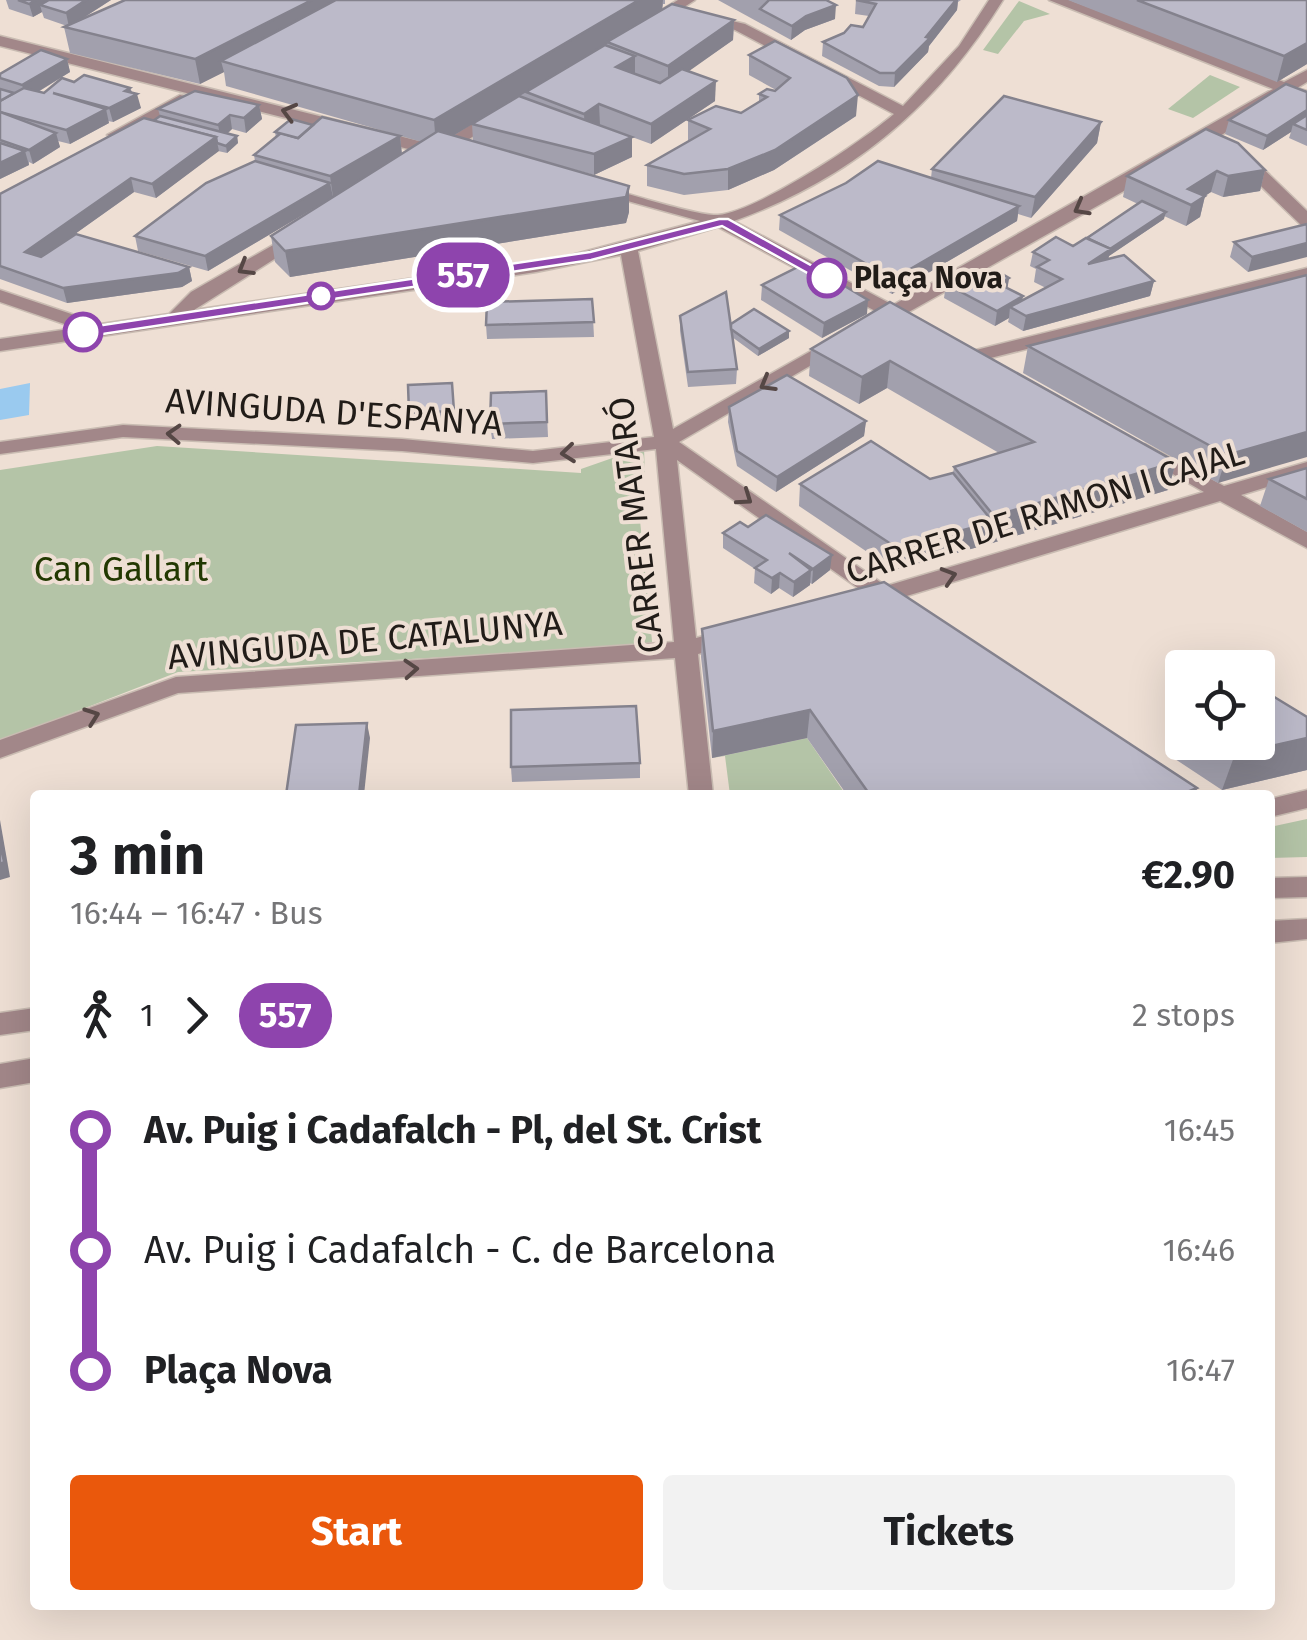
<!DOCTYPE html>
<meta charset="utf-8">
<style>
body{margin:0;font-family:"Fira Sans",sans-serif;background:#f2f2f2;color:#202124;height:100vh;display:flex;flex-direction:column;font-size:38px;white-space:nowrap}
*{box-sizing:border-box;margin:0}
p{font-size:32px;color:#757577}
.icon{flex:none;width:55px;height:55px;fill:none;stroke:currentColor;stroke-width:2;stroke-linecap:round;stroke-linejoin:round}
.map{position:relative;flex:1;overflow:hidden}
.panel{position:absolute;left:30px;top:790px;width:1245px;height:820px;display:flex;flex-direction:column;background:#fff;border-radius:10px;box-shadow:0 10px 40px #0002}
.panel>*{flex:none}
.badge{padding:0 20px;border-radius:32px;font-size:35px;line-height:65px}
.buttons{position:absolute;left:1165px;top:650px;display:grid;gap:20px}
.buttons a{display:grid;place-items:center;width:110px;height:110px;border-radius:10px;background:#fff;box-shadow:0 10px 40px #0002;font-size:50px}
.map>.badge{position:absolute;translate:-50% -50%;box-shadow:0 0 0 5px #fff}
.legs{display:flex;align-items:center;gap:15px;height:110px;padding:0 40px;font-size:32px}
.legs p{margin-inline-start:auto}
.overview{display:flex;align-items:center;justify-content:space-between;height:170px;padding:0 40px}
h1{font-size:55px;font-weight:700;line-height:75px}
.cta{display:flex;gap:20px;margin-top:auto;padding:20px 40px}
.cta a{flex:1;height:115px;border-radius:10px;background:#ea580c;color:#fff;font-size:40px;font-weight:700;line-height:115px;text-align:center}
.cta a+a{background:#f2f2f2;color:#202124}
ul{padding:0 40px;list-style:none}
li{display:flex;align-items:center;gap:35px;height:120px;font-size:38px}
li i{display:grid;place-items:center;width:15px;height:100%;margin:0 12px;background:currentColor}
li i::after{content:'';width:25px;height:25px;margin:-12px;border:8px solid;border-radius:50%;background:#fff}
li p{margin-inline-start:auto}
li:first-child i{background:linear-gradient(#0000 50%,currentColor 0)}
li:last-child i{background:linear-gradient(currentColor 50%,#0000 0)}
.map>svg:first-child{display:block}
</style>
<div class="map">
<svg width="1307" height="1640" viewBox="0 0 1307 1640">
<rect width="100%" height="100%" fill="#eedfd4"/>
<!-- green -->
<g fill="#b4c4a7">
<polygon points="1019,1 1050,14 1024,21 998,54 983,50"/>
<polygon points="1210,75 1240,87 1193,118 1168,109"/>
<polygon points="157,446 581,473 581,469 644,447 645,480 636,480 653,651 555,651 178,672 0,741 0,470"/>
<polygon points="807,738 846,795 730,795 725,756 712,758"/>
<polygon points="1307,819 1307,857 1270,858 1270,827"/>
</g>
<!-- water -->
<polygon fill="#9acaef" points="30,383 29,415 0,420 0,389"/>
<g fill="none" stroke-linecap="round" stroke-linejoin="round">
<!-- minor casing -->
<g stroke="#c9bcb2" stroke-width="3">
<g id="minor">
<polygon points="678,0 695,0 655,26 645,26 645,20"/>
<path d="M 989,0 L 1003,0 C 938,105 853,178 734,221 L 893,305 L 1273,89 L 1049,0 L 1069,0 L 1284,82 L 1307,70 L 1307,82 L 1297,88 L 1307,91 L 1307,102 L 1286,95 L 1202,147 L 907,313 L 921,323 L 912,329 L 893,320 L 873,324 L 871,320 L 879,313 L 718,227 L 638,251 L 673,429 L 834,338 L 848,338 L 851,342 L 679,442 L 886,586 L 1204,492 L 1138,454 L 1135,450 L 1145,444 L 1224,486 L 1307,462 L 1307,475 L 1241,495 L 1307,532 L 1307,548 L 1220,501 L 900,598 L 898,605 L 866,607 L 855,600 L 865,593 L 677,460 L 696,638 L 731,629 L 742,637 L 739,643 L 698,654 L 713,795 L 689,795 L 675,658 L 178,693 L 0,758 L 0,740 L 176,677 L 674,642 L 656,449 L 533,463 L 402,451 L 123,437 L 0,454 L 0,442 L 123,425 L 402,439 L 533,451 L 654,437 L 621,255 L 536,272 L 0,351 L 0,339 L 76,328 L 0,302 L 0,290 L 101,324 L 169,314 L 191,292 L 303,228 L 312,233 L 309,237 L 194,310 L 568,256 L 700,221 L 588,190 L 597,185 C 620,191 700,217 718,215 C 758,211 863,141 894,114 L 735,30 L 698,19 L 698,13 L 745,24 L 903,106 L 959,46 Z"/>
<polygon points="0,36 435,145 494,111 508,114 452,150 452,157 425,159 424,153 0,46"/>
<polygon points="180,95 194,98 121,139 107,135"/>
<polygon points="1234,152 1246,152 1307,211 1307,226 1301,225 1234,160"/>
<polygon points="1307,268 1307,278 975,362 965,356 968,352"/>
<polygon points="1307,790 1307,808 1270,817 1270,799"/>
<polygon points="1307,877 1307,897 1270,898 1270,878"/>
<polygon points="1307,919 1307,939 1270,943 1270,921"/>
<polygon points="35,1008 35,1030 0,1035 0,1013"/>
<polygon points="35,1058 35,1082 0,1088 0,1064"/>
</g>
</g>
<!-- minor -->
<use href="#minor" fill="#a28789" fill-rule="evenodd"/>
</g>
<!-- wall -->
<g fill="#a2a0ad" fill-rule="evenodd">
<path d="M 6,0 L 111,0 L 77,22 L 125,0 L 665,0 L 665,4 L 663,4 L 662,10 L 734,20 L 733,40 L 688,71 L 715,101 L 651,144 L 632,137 L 632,157 L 594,175 L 565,167 L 629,186 L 629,212 L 626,223 L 290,277 L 275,262 L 271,236 L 324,202 L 208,271 L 138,251 L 135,236 L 255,161 L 254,155 L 276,138 L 275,132 L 313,125 L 400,136 L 402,154 L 422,142 L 226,86 L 224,72 L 200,84 L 70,53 L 64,27 L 67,26 L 44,18 L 42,12 L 33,17 L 9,9 ZM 472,124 L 473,141 L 453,136 Z"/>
<polygon points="718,0 826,0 835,19 805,30 791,40"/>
<polygon points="856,0 961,0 958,2 957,10 929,46 928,52 894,87 879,86 822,56 823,42 863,27 869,16 855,14"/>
<polygon points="1068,0 1307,0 1307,64 1277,82"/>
<polygon points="749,55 856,116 774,170 728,190 684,195 647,186 647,165 688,141 688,120 741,113 759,102 759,94 776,90 749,75"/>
<polygon points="67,59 70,72 38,92 44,93 74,82 130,88 141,108 113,122 108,121 109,123 70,144 58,141 60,147 33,164 29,162 29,165 0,179 0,74"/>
<polygon points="1307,92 1307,146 1289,138 1291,132 1263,150 1225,134 1229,120"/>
<polygon points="259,105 262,119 246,133 232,129 227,134 237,136 238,143 227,153 218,151 156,198 134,192 72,236 189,267 192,281 182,287 67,303 0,279 0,194 153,121 160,116 158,109"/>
<polygon points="1101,122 1097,143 1031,218 1018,214 1017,221 892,294 779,230 780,215 931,178 932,169"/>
<polygon points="1206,129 1265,170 1260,191 1223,197 1211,192 1205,196 1200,217 1186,226 1164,216 1164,219 1109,256 1108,259 1154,281 1150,296 1023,331 1008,322 1009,318 995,326 944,298 946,284 985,278 1009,278 1007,288 1023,296 1022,301 1046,288 1034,282 1036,269 1030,266 1033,252 1073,246 1138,204 1123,197 1127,176"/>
<polygon points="1307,224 1248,272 1230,257 1234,242"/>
<polygon points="1307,275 1218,483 1023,373 1028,346"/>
<polygon points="762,285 867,314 822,338 761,300"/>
<polygon points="592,299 594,337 487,339 486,325"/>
<polygon points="890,302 1176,462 1168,490 989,544 894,570 799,506 800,484 930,479 953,473 954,467 999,453 887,388 859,404 809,376 811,349"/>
<polygon points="680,316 731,324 789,338 758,356 732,337 737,369 736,384 688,387 680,331"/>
<polygon points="452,383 454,418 410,421 409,413"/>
<polygon points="546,391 548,437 492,439 490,424"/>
<polygon points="729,407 866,421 864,436 776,492 737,466 728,422"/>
<polygon points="1307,468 1307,532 1260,506 1269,479"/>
<polygon points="748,527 830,570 812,584 810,583 810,585 793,597 779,588 771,594 754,583 755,569 723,548 723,533"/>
<polygon points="702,629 1197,788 1195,795 847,795 807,738 712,758 701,657"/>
<polygon points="1307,717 1307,770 1222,790 1175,759 1182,735 1182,742 1258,742"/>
<polygon points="640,763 640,778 512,782 511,767"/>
</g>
<!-- shaded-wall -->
<g fill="#84828d">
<polygon points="36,0 66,0 40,5 42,12 33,17 29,4"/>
<polygon points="86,0 111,0 69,27 66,13"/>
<polygon points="312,0 364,0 221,61 224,72 200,84 195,59"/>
<polygon points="639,0 663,0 662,11 436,146 434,120"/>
<polygon points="956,0 958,0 957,10 929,46 928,52 894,87 895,73 926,37"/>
<polygon points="836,5 835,19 805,30 791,40 792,26 806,16"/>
<polygon points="734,20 733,40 668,86 668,66"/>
<polygon points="1307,43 1307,64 1277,82 1284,56"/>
<polygon points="635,56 635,76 616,67"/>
<polygon points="67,59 70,72 26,99 22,85"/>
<polygon points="716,81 715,101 651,144 651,124"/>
<polygon points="130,88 133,97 137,94 141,108 113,122 109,108"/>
<polygon points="858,95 856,116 774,170 728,190 728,169"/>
<polygon points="599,104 600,125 585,134 584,114"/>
<polygon points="259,105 262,119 246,133 244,118"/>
<polygon points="106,109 109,123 70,144 66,130"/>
<polygon points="1307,110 1307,121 1293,124 1291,132 1263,150 1267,136"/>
<polygon points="230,115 232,129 221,139 218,125"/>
<polygon points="1101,122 1097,143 1031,218 1035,197"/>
<polygon points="56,133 60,147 33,164 29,150"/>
<polygon points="237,136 238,143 227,153 226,146"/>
<polygon points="400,136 402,156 333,197 330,176"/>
<polygon points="216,137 219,151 156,198 152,184"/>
<polygon points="632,137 632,157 594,175 594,154"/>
<polygon points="25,151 29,165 0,179 0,163"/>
<polygon points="1265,170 1260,191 1223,197 1228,176"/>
<polygon points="1217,171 1211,192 1191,205 1188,189"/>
<polygon points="131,178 134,192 30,266 25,252"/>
<polygon points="330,183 333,197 208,271 205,256"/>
<polygon points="629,186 629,212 626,223 290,277 285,251"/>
<polygon points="1205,196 1200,217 1186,226 1191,205"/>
<polygon points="1019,206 1017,221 892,294 893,279"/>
<polygon points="1166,212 1164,219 1109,256 1107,264 1088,264"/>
<polygon points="1307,243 1307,257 1248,272 1252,257"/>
<polygon points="189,267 192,281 182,287 67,303 63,288"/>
<polygon points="1009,278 1007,292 999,284"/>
<polygon points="1154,281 1150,296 1023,331 1026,316"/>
<polygon points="1023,296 1020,311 1010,307 1009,318 995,326 997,311"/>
<polygon points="868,300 867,314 822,338 824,323"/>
<polygon points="789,331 789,338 758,356 759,349"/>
<polygon points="890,361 887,388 859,404 862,377"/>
<polygon points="866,421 864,436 776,492 777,477"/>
<polygon points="1307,432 1307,457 1218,483 1227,455"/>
<polygon points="1176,462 1168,490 989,544 894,570 897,548 993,522 994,516"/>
<polygon points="832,555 830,570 812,584 813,569"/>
<polygon points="811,570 810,585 793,597 794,582"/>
<polygon points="780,573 779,588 771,594 772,578"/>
<polygon points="810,710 807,738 712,758 713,731"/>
<polygon points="367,723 370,738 364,795 359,795"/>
<polygon points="1307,738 1307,770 1222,790 1235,754"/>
<polygon points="1197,788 1195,795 1180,795"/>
<polygon points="0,820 10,877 0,880"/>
</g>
<!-- building -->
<g fill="#bcbac9" stroke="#84828d" stroke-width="2.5">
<polygon points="18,0 36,0 29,4"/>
<polygon points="49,0 86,0 66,13 40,5"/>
<polygon points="125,0 312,0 195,59 64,27"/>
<polygon points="336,0 639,0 434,120 221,61"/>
<polygon points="769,0 826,0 836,5 806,16 792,26 760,9"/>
<polygon points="856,0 956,0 926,37 930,38 895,73 880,73 823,42 844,33 851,25 863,27 876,4"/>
<polygon points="1137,0 1307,0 1307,43 1284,56"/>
<polygon points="672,4 734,20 668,66 607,42"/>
<polygon points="775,41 847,78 858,95 775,150 728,169 684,174 647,165 710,129 688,120 716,106 741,113 767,97 759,94 767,89 775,91 790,78 749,55"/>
<polygon points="605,45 635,56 616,67 660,83 682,69 716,81 651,124 599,104 584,114 526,92"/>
<polygon points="41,50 67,59 22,85 0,78 0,74"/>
<polygon points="84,75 130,88 125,91 137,94 109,108 53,93 106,109 66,130 0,112 0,101 24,88 44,93 62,78 74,82"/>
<polygon points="1286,84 1307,92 1307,110 1267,136 1229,120"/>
<polygon points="0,89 14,93 0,101"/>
<polygon points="195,91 259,105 244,118 230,115 218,125 158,109"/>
<polygon points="519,96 632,137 594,154 472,124"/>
<polygon points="1004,96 1101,122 1035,197 932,169"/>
<polygon points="0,112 56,133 29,150 0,140"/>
<polygon points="1307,115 1307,130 1293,124"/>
<polygon points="160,116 237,136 226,146 217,143 216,137 153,121"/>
<polygon points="322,117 400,136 330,176 254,155 281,133 298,138"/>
<polygon points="144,118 216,137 152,184 131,178 25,252 41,257 76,234 189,267 178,273 63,288 0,266 0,194"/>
<polygon points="291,119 313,125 298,138 275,132"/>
<polygon points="1206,129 1238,143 1265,170 1228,176 1217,171 1188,189 1205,196 1191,205 1127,176"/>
<polygon points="438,131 629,186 626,197 285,251 271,236"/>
<polygon points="0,143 25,151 0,163"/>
<polygon points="255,161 330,183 205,256 135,236 206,183"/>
<polygon points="878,161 1019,206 893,279 780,215 846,183"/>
<polygon points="1142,201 1166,212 1110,249 1087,238"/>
<polygon points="1307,224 1307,243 1252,257 1234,242"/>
<polygon points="1056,237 1073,246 1086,238 1111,249 1088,264 1124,255 1154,281 1026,316 1010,307 1062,279 1037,267 1049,260 1033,252"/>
<polygon points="806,263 868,300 824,323 762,285"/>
<polygon points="970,270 985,278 997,271 1009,278 999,284 1023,296 997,311 946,284"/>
<polygon points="1307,275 1307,432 1227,455 1028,346"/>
<polygon points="726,292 737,369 688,372 680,316"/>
<polygon points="592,299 594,322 486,325 487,302"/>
<polygon points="890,302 1176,462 994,516 954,467 1034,442 890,361 862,377 811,349"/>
<polygon points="754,309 789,331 759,349 731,329 731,324"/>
<polygon points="787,375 866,421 777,477 737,451 729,407"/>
<polygon points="452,383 454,411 409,413 408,385"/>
<polygon points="546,391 547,422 490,424 491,393"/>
<polygon points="871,441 930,479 953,473 993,522 897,548 800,484"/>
<polygon points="1307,468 1307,499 1269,479"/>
<polygon points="766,515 832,555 813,569 789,553 811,570 794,582 780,573 772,578 755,568 767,560 723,533 740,522 748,527"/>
<polygon points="884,582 1197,788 1180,795 870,795 810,710 713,731 702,629"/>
<polygon points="1258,687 1307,717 1307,738 1235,754 1217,742 1258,742"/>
<polygon points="636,706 640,763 511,767 511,710"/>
<polygon points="367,723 359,795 286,795 296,725"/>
<polygon points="0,841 4,862 0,864"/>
</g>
<!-- one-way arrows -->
<defs><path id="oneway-chevron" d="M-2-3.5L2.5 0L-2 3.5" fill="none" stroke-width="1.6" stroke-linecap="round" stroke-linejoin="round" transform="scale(2.5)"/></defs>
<g stroke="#554745">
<use href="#oneway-chevron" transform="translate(289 112) rotate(-165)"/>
<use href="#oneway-chevron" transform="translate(1081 208) rotate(151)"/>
<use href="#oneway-chevron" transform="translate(245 268) rotate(149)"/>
<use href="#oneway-chevron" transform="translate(767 384) rotate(150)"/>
<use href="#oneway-chevron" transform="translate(174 434) rotate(-177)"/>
<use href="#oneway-chevron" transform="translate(568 453) rotate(174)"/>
<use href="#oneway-chevron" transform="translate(745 498) rotate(35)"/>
<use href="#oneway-chevron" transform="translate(949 576) rotate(-17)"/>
<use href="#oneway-chevron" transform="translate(411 669) rotate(-4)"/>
<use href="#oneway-chevron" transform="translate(92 716) rotate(-20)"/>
</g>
<!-- line-1 -->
<polygon fill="#8e44ad" stroke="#fff" stroke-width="2.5" points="719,219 728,219 834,278 822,281 722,226 591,260 83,337 75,332 83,328 590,252"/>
<!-- markers -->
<g fill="#fff" stroke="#8e44ad" stroke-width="5">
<circle cx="827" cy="278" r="18"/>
<circle cx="321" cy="296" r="12"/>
<circle cx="83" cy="332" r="18"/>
</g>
<g text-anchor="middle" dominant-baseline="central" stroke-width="8" stroke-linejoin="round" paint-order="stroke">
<!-- far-stop labels -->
<g font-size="30" font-weight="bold" fill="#211c18" stroke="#eedfd4" text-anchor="start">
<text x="854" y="278">Plaça Nova</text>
</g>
<!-- street labels -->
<g font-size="35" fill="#211c18" stroke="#eedfd4">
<text transform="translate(334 412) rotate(4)">AVINGUDA D'ESPANYA</text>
<text transform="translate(1045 512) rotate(-17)">CARRER DE RAMON I CAJAL</text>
<text transform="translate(636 525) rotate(-97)">CARRER MATARÓ</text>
<text transform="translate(365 640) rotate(-5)">AVINGUDA DE CATALUNYA</text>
</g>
<!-- park labels -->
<g font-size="35" fill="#223801" stroke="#eedfd4">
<text x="121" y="569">Can Gallart</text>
</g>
</g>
</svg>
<div class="buttons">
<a><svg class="icon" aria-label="locate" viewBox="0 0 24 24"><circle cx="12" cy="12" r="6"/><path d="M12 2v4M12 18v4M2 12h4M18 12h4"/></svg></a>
</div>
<b class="badge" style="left:463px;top:275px;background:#8e44ad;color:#fff">557</b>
<section class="panel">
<div class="overview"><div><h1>3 min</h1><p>16:44 – 16:47 · Bus</p></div><b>€2.90</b></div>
<div class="legs"><svg class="icon" aria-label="walk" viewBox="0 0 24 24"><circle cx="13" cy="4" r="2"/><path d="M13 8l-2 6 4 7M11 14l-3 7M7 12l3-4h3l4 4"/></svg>1<svg class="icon" aria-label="forward" viewBox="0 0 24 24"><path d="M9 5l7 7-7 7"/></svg><b class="badge" style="background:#8e44ad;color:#fff">557</b><p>2 stops</p></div>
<ul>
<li><i style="color:#8e44ad"></i><b>Av. Puig i Cadafalch - Pl, del St. Crist</b><p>16:45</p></li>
<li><i style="color:#8e44ad"></i><span>Av. Puig i Cadafalch - C. de Barcelona</span><p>16:46</p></li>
<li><i style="color:#8e44ad"></i><b>Plaça Nova</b><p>16:47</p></li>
</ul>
<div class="cta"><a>Start</a><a>Tickets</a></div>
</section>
</div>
